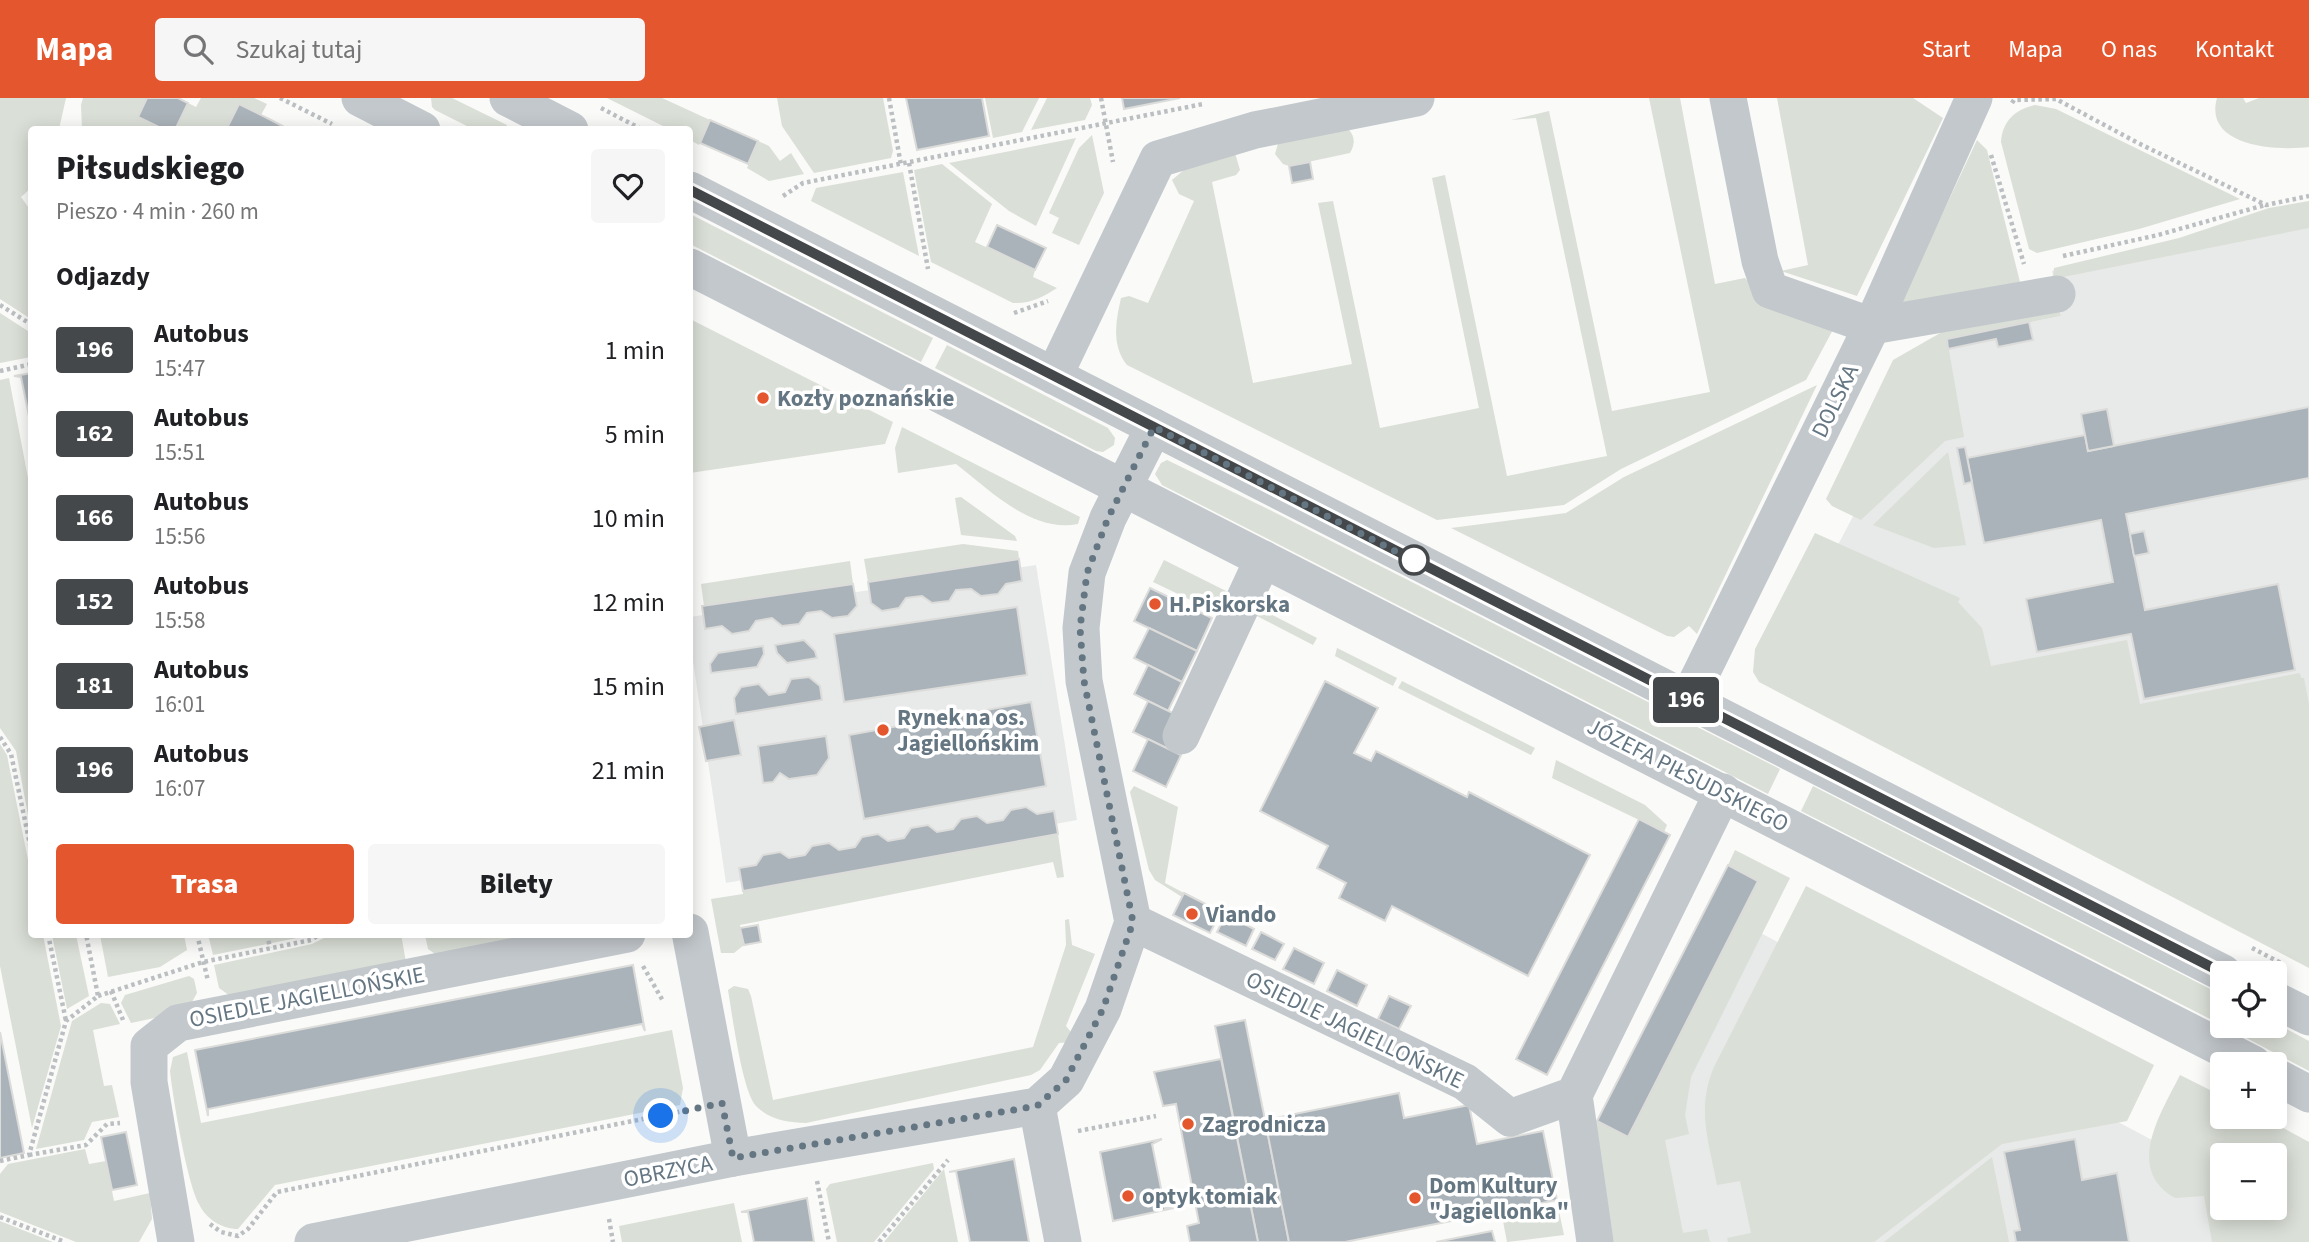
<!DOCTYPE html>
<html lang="pl">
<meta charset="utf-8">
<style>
body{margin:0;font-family:"Source Sans 3",sans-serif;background:#f6f6f6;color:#202124;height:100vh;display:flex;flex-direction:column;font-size:26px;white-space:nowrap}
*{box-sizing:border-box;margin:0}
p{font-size:23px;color:#757577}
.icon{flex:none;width:38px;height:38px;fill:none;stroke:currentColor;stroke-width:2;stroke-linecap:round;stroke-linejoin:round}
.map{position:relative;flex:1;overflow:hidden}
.details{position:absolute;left:28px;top:28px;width:665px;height:812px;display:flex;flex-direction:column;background:#fff;border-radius:7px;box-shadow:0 4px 18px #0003}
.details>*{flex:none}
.badge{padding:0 14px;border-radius:5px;font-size:24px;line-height:46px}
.fabs{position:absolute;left:2210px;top:863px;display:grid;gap:14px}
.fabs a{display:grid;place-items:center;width:77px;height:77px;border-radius:7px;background:#fff;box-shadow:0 4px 18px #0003;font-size:35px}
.you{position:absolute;width:35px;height:35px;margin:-18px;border:5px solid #fff;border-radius:50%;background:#1a73e8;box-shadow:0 0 0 10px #1a73e833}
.map>.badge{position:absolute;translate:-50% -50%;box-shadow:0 0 0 4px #fff}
h2{padding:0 28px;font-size:26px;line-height:63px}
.round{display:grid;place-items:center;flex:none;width:74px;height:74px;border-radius:7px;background:#f6f6f6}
.headline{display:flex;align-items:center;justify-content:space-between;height:119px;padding:0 28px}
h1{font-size:33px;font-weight:800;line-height:52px}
.button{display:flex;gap:14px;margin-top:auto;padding:14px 28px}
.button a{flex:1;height:80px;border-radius:7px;background:#e4572e;color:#fff;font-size:28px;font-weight:800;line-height:80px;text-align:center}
.button a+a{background:#f6f6f6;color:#202124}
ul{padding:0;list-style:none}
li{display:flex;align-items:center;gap:21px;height:84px;padding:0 28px}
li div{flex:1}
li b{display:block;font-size:26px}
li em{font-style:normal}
li .badge{min-width:77px;font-weight:700;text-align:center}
header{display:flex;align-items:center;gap:42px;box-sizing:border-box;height:98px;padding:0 35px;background:#e4572e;color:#fff}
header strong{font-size:33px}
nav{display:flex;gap:38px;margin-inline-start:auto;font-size:24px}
.search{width:490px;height:63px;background:#f6f6f6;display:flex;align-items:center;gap:18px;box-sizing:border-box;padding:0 24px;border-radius:7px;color:#757577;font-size:26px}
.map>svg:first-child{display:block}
</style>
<header>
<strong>Mapa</strong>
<div class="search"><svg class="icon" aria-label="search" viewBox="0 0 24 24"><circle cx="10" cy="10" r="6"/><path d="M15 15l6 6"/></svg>Szukaj tutaj</div>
<nav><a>Start</a><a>Mapa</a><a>O nas</a><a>Kontakt</a></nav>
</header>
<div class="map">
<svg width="2309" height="1144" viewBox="0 0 2309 1144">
<rect width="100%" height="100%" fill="#fafaf8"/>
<!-- built -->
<g fill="#e8e9e9">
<polygon points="2309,121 2309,856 1770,575 1947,241 2061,218 2052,173"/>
<polygon points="1036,467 1077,722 726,785 690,543 690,519"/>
<polygon points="1738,823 2222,1079 2222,1110 2275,1110 2309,1144 1623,1144 1628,1039"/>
</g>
<!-- green -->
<g fill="#dadfd7" fill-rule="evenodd">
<polygon points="0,0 66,0 59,31 32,32 31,90 21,99 31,113 31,221 0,201"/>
<polygon points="83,0 147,0 138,19 165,31 82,31 81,7"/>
<polygon points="201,0 254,0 267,6 261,17 239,6 226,31 175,32 188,5 196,9"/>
<polygon points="431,0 452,0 507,27 505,31 473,31 435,12 432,9"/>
<polygon points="607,0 662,0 710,22 699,47 690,42 690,32 669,31"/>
<polygon points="777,0 883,0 893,53 891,60 814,75 782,28"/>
<polygon points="985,0 1039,0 1022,34 993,40"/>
<polygon points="1047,0 1090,0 1092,7 1085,22 1031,32"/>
<path d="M 1649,0 L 1680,0 L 1715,186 L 1745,180 L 1757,194 L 1835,228 L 1806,282 L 1621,371 L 1564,407 L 1437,422 L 1127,267 C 1111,247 1116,222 1121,200 L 1129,198 L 1148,205 L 1194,103 L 1179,96 L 1172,82 L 1185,71 L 1235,55 L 1240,72 L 1236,77 L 1212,84 L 1253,285 L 1352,266 L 1318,105 L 1333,103 L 1380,330 L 1479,310 L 1432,80 L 1445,77 L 1507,378 L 1607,358 L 1536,20 L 1511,22 L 1549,13 L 1612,313 L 1710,294 Z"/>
<polygon points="1777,0 1913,0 1943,20 1857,198 1781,173 1808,167"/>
<path d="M 2217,0 L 2243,0 L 2246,5 L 2259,0 L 2309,0 L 2309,49 C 2278,53 2203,49 2217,0 Z"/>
<path d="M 2035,7 L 2056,11 L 2240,101 L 2139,131 L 2037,155 L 2029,151 L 2001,44 C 2002,23 2016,11 2035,7 Z"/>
<path d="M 1345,28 C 1355,36 1356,45 1350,55 L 1289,68 L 1283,66 L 1275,56 L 1279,42 Z"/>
<polygon points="1092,37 1104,95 1079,147 1052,135 1059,120 1049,115 1079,50"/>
<polygon points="1076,40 1036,128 1009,113 949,65"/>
<polygon points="1977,42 1987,52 2022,192 1898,210"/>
<polygon points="758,43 769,48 780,63 791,55 804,76 769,83 747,70"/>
<path d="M 942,66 L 992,106 L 975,144 L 1035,172 L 1033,179 L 1057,190 C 1043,199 1030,206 1013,205 L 931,164 L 914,72 Z"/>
<polygon points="903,74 919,158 811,103 816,90"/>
<polygon points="2309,103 2309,130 2053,181 2054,170 2179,140 2269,110"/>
<polygon points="690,116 933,240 921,264 690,146"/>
<polygon points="2059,210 2061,218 1947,241 1964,339 1945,343 1861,422 1832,408 1826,401 1893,262 1942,234"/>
<polygon points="0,215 31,235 31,259 0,265"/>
<polygon points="690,221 893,324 885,346 690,375"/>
<polygon points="947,247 1108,330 1115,340 1114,347 1103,354 1096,353 935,270"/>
<polygon points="9,280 31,396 31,733 16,653 0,630 0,282"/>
<polygon points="1817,287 1697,536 1689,528 1674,539 1667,538 1451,430 1566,415 1624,379"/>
<path d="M 902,329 L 1080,419 L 1078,426 C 1031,435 990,392 956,366 L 898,375 L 895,350 Z"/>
<polygon points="1948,354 1966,447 1934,450 1873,427"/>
<polygon points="1167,362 1270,412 1780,671 1768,696 1162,387 1155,376 1161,365"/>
<polygon points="961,399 1015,438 1017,443 961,437 955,400"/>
<polygon points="1815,435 1960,500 1958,504 1982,530 1991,568 2127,542 2140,606 2300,575 2301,580 2304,580 2309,606 2309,870 1759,584 1753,574 1755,551"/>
<polygon points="963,446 1018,453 1019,461 868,484 864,461"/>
<polygon points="1164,462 1238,499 1222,517 1153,484"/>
<polygon points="850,463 853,486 704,508 701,486"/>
<polygon points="1257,509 1317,540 1313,547 1251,515"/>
<polygon points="1337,550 1397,580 1393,588 1335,558"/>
<polygon points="1402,583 1535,650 1531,657 1398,590"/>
<polygon points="0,646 7,657 31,777 32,836 43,837 61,928 32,1030 0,868"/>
<polygon points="1556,662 1645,707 1667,727 1664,734 1552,680"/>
<polygon points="1134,688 1178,709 1165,785 1184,795 1182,799 1155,782 1149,772 1130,694"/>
<polygon points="1813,688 2222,897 2222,927 1801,713"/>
<polygon points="1058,736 1064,779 1057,780 1053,764 740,827 744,847 734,855 721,855 711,801 743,796 743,793"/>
<polygon points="1735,752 1790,780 1691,979 1685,1017 1689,1036 1665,1042 1683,1135 1707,1131 1710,1144 1611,1144 1590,1020 1628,1038 1758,783 1728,767"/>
<path d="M 1806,788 L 2154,967 L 2127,1023 L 2002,1046 L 1874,1144 L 1728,1144 L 1727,1140 L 1751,1135 L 1740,1083 L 1717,1087 C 1709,1044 1696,1011 1714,969 Z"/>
<path d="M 1069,821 L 1072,847 L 1095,856 L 1066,928 L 1075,939 L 1073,944 L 1059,945 L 1040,972 L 1031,977 L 806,1025 C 788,1024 770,1022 756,1008 C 742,993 732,915 728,892 L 734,888 L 748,891 L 751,898 L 773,1002 L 1033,949 L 1066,847 L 1065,822 Z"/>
<polygon points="208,836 311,836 311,837 213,857"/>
<polygon points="401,836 407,870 237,903 219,890 214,867 312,846 330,837"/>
<polygon points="52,837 76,837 89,898 67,911"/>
<polygon points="100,837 184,837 187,852 160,869 108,879"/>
<polygon points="425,837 575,837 444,862 428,851"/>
<polygon points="189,878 194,881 197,895 187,913 131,925 121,905 125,897"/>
<polygon points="101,905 110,906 120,926 93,932 104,988 112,987 119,1019 92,1024 84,1042 36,1051 72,923"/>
<polygon points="2275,925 2309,943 2309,973 2224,928 2275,928"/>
<path d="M 672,932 L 683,990 L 680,1007 L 275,1087 L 238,1131 C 222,1131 206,1121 199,1106 C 187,1084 173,1001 170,973 L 173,959 L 187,954 L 201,1025 Z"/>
<path d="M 2180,977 L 2222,998 L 2222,1018 L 2263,1019 L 2309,1044 L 2309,1144 L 2212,1144 L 2204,1098 L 2175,1100 C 2124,1071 2161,1015 2180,977 ZM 2222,1057 L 2275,1057 L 2275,1110 L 2222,1110 Z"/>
<polygon points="85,1051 89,1066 106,1063 114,1103 150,1095 152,1121 139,1144 76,1144 0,1114 0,1076 8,1066"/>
<polygon points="1992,1059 2009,1144 1884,1144"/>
<polygon points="933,1065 934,1071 874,1144 837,1144 826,1091 830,1086"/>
<polygon points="944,1071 958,1144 884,1144"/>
<polygon points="734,1105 742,1144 622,1144 619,1128"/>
<polygon points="1559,1113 1564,1137 1507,1144 1503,1123"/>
<polygon points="0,1123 53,1144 0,1144"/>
</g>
<!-- building -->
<g fill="#aab3b9" stroke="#dcdcda" stroke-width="2">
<polygon points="147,0 178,0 188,5 175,32 165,32 138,19"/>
<polygon points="906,0 982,0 989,38 917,52"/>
<polygon points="1122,0 1180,0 1124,11"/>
<polygon points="239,6 271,22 290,32 226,32"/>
<polygon points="710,22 758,43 748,66 700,45"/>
<polygon points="1310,64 1313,81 1292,85 1289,68"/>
<polygon points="997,127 1046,150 1035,172 987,149"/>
<polygon points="2029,224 2033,242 1998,249 1996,241 1948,251 1947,241"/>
<polygon points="32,275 32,333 21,279 14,278"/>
<polygon points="2309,309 2309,380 2126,416 2145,512 2278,486 2295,572 2144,601 2131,536 2037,554 2026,501 2113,484 2101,422 1984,445 1967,360 2085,337 2088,353"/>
<polygon points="2107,311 2114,348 2088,353 2081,316"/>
<polygon points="1965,349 1972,384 1964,386 1957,350"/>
<polygon points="2144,433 2149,455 2134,458 2130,436"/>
<polygon points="1019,461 1022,483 1006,486 998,496 981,498 971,491 956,492 949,503 932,505 922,498 906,500 899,510 882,513 871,505 868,484"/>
<polygon points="853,486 857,508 848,518 832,520 821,513 807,515 799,526 782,528 772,520 756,523 749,533 732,536 722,528 705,531 702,508"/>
<polygon points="1150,490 1212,520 1197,553 1134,523"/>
<polygon points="1017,509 1027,577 844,604 834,536"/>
<polygon points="1149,530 1197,553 1182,584 1134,560"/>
<polygon points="804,542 815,553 817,560 787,565 777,555 775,547"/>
<polygon points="763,548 764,556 757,569 711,575 710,566 718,555"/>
<polygon points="1148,567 1182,584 1168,613 1134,596"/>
<polygon points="809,579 820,588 822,602 736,616 734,600 741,589 759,586 769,597 785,594 791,581"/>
<polygon points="1325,583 1378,610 1354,655 1371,663 1376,653 1467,699 1469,694 1590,757 1528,878 1392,808 1385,823 1339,800 1346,785 1317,770 1328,748 1260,713"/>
<polygon points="1148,603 1181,619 1166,650 1133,634"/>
<polygon points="1031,604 1046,688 864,721 849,637"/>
<polygon points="734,622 741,657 706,663 699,629"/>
<polygon points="826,638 829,660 817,677 789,681 780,675 773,684 763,685 758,648"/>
<polygon points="1148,641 1181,657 1166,689 1133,673"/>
<polygon points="1026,709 1037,716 1054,713 1058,736 743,793 739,770 756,767 763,757 780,754 789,760 805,757 812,748 829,745 839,752 855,749 862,739 878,736 888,743 904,740 911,730 928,727 937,734 953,731 961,721 977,718 987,725 1003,722 1011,712"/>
<polygon points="1639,721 1670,737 1547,977 1516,961"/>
<polygon points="1728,767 1758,783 1628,1039 1597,1023"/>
<polygon points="1184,795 1221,814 1210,835 1173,817"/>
<polygon points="1226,816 1254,831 1246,848 1217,834"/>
<polygon points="758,827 761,844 744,847 740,830"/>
<polygon points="1261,834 1284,846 1275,862 1252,851"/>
<polygon points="1294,850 1324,865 1314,886 1283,871"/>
<polygon points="633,867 645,933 642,926 208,1011 208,1018 195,952"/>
<polygon points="1337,872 1367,887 1357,908 1327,893"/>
<polygon points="1389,898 1411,908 1399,931 1378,921"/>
<polygon points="1245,922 1265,1022 1289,1144 1258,1144 1215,928"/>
<polygon points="0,934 24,1055 0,1060"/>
<polygon points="1221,961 1258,1144 1190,1144 1187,1128 1199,1125 1176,1006 1163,1008 1154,974"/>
<polygon points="1399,995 1404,1020 1469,1007 1477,1046 1543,1033 1557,1102 1345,1144 1289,1144 1265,1022"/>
<polygon points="126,1034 137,1087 112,1092 101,1039"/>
<polygon points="1162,1041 1152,1046 1165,1110 1174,1110 1113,1123 1100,1054"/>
<polygon points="2075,1041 2082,1082 2117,1075 2129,1144 2016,1144 2014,1133 2020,1132 2004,1054"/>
<polygon points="1014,1061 1029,1144 970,1144 956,1073 949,1074"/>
<polygon points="807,1100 814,1144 754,1144 748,1114 741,1114"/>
<polygon points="1492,1133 1495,1144 1436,1144"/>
</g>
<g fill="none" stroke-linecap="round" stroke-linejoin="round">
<!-- path -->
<g stroke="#bbbfc2" stroke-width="4.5" stroke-dasharray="3.5 3.5" stroke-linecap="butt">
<polyline points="280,0 332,26"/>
<polyline points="889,0 901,67"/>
<polyline points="1101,0 1113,64"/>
<polyline points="2012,5 2014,2 2056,1 2138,45 2266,107 2309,98"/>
<polyline points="601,10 643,32"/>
<polyline points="1991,57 2024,166"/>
<polyline points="909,65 928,171"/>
<polyline points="783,98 803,85 1203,6"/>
<polyline points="2063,158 2158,137 2265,107"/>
<polyline points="0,207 32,227"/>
<polyline points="1014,215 1048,203"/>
<polyline points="0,273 32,266"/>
<polyline points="0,639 11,656 32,756"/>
<polyline points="48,836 66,923"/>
<polyline points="197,836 208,883"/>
<polyline points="267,836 270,850"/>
<polyline points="2252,850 2281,865"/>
<polyline points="643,868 663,903"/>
<polyline points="111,893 123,922"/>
<polyline points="98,898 203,864 311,842 320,836"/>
<polyline points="1078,1033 1156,1018"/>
<polyline points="29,1057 86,1047 107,1026 120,1025"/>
<polyline points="0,1063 29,1057 66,923 98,898 86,836"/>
<polyline points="817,1083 829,1144"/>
<polyline points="0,1119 65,1144"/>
<polyline points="609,1121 613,1144"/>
<polyline points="210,1126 221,1134 238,1138 248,1131 277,1094 688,1012"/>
<polyline points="879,1144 948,1062"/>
</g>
<!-- minor -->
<g stroke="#c3c8cc" stroke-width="37">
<polyline points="360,0 422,32"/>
<polyline points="508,0 570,32"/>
<polyline points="1728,0 1760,163 1770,192 1872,228 2057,196"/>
<polyline points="690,92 2223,875"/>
<polyline points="690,169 2253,966"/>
<polyline points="1054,278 1158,61 1255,32 1416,0"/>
<polyline points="1688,602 1872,228 1974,0"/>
<polyline points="1181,638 1263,461"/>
<polyline points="1133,824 1465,984 1510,1020 1574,997 1723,694"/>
<polyline points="690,834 733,1060"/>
<polyline points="2275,902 2309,919"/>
<polyline points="2275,978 2309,996"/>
<polyline points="1574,997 1595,1144"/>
<polyline points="1037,1008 1063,1144"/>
<polyline points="176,1144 149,984 149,948 178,925 627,836"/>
<polyline points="313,1144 733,1060 1037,1008 1066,982 1103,911 1133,824 1084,583 1081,530 1087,475 1108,420 1154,329"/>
</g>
</g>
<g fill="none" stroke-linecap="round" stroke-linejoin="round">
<!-- line casing -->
<g stroke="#fff" stroke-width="16">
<polyline id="line" points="690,92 2223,875"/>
</g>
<!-- line -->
<use href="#line" stroke="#45484a" stroke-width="10"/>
<!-- walk -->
<polyline stroke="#657683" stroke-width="7" stroke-dasharray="0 12.6" points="661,1018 722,1005 733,1060 1037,1008 1066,982 1103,911 1133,824 1084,583 1080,530 1087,475 1108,420 1154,329 1420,466 1414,462"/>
</g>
<!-- markers -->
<g fill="#e4572e" stroke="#fff" stroke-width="2.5">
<circle cx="763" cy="300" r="7"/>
<circle cx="1155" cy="506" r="7"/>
<circle cx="883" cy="632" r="7"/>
<circle cx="1192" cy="816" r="7"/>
<circle cx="1188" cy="1026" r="7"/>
<circle cx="1128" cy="1098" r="7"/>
<circle cx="1415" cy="1100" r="7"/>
</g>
<circle fill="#fff" stroke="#45484a" stroke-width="3.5" cx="1414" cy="462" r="14"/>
<g text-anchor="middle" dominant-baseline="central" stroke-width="7" stroke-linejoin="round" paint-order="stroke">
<!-- poi labels -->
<g font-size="23" font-weight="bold" fill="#657683" stroke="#fff" text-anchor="start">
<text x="777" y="300">Kozły poznańskie</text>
<text x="1169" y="506">H.Piskorska</text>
<text x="897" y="619">Rynek na os.<tspan x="897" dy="26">Jagiellońskim</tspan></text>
<text x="1206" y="816">Viando</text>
<text x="1202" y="1026">Zagrodnicza</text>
<text x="1429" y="1087">Dom Kultury<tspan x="1429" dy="26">"Jagiellonka"</tspan></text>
<text x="1142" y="1098">optyk tomiak</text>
</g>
<!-- street labels -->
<g font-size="23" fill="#657683" stroke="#fff">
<text transform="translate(1835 303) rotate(-64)">DOLSKA</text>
<text transform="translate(1688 677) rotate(27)">JÓZEFA PIŁSUDSKIEGO</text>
<text transform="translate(307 899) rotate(-11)">OSIEDLE JAGIELLOŃSKIE</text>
<text transform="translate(1355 932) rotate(26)">OSIEDLE JAGIELLOŃSKIE</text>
<text transform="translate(668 1073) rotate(-11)">OBRZYCA</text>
</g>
</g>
</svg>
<div class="fabs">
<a><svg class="icon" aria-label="locate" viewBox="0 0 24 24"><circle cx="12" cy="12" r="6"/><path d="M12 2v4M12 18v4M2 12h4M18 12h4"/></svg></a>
<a>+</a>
<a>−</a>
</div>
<div class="you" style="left:661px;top:1018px"></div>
<b class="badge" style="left:1686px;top:602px;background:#45484a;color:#fff">196</b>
<section class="details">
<div class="headline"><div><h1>Piłsudskiego</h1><p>Pieszo · 4 min · 260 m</p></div><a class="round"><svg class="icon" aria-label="heart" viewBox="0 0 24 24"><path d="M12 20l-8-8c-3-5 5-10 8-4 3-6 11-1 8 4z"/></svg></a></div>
<h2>Odjazdy</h2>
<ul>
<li><span class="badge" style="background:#45484a;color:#fff">196</span><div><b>Autobus</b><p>15:47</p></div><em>1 min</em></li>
<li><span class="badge" style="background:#45484a;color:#fff">162</span><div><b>Autobus</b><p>15:51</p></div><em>5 min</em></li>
<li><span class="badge" style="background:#45484a;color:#fff">166</span><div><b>Autobus</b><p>15:56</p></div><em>10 min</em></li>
<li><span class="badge" style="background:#45484a;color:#fff">152</span><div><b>Autobus</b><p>15:58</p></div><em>12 min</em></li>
<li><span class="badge" style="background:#45484a;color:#fff">181</span><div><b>Autobus</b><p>16:01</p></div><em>15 min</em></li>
<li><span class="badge" style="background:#45484a;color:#fff">196</span><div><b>Autobus</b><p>16:07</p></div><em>21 min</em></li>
</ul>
<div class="button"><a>Trasa</a><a>Bilety</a></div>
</section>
</div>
